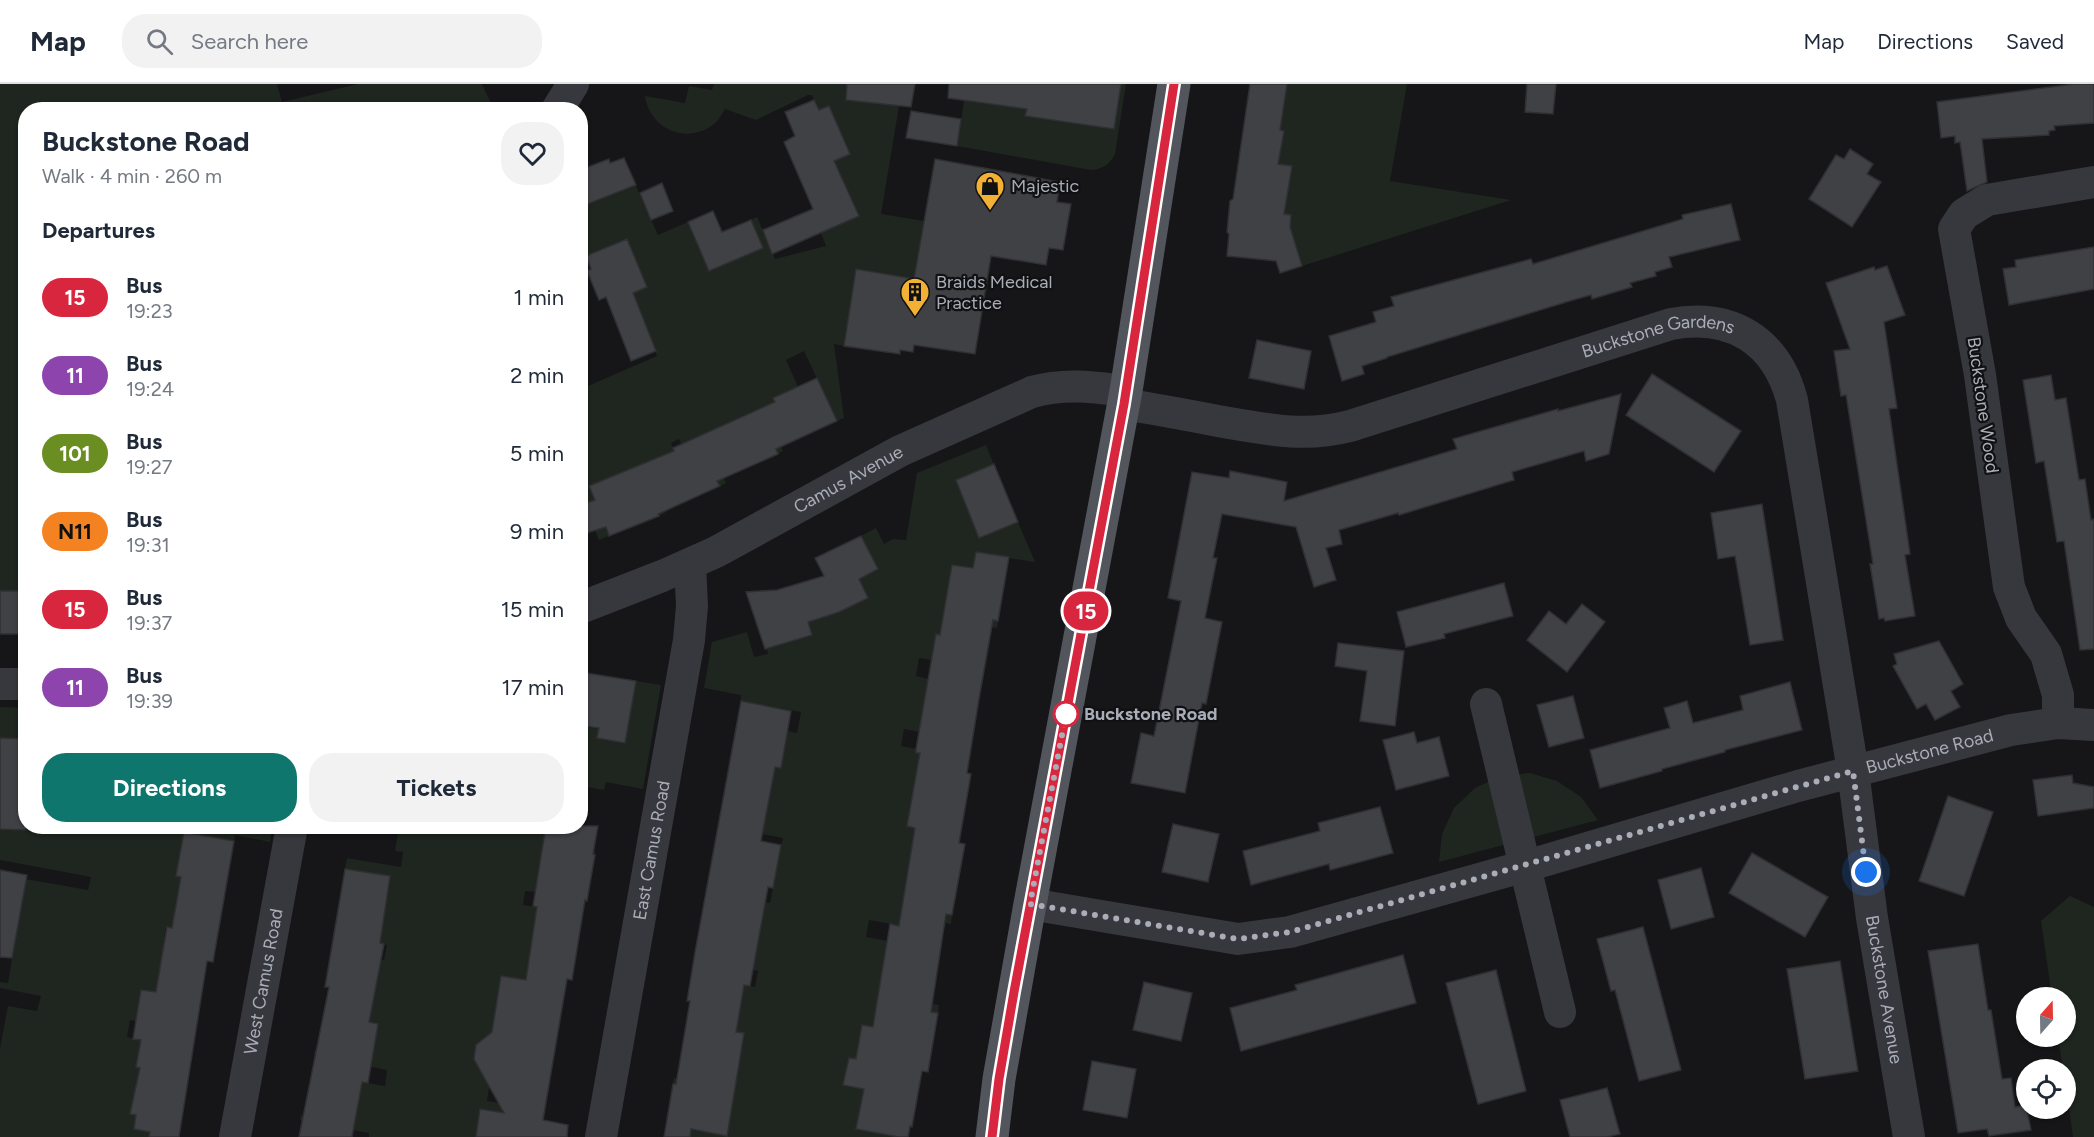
<!DOCTYPE html>
<meta charset="utf-8">
<style>
body{margin:0;font-family:Figtree,sans-serif;background:#f2f2f3;color:#1f2937;height:100vh;display:flex;flex-direction:column;font-size:22px;white-space:nowrap}
*{box-sizing:border-box;margin:0}
p{font-size:20px;color:#747a83}
.icon{flex:none;width:33px;height:33px;fill:none;stroke:currentColor;stroke-width:2;stroke-linecap:round;stroke-linejoin:round}
.map{position:relative;flex:1;overflow:hidden}
.sheet{position:absolute;left:18px;top:18px;width:570px;height:732px;display:flex;flex-direction:column;background:#fff;border-radius:24px;box-shadow:0 2px 4px #0004}
.sheet>*{flex:none}
.badge{padding:0 12px;border-radius:20px;font-size:21px;line-height:39px}
.needle{width:39px;rotate:20deg}
.buttons{position:absolute;left:2016px;top:903px;display:grid;gap:12px}
.buttons a{display:grid;place-items:center;width:60px;height:60px;border-radius:50%;background:#fff;box-shadow:0 2px 4px #0004;font-size:30px}
.you{position:absolute;width:30px;height:30px;margin:-15px;border:4px solid #fff;border-radius:50%;background:#1a73e8;box-shadow:0 0 0 9px #1a73e833}
.map>.badge{position:absolute;translate:-50% -50%;box-shadow:0 0 0 3px #fff}
h2{padding:0 24px;font-size:22px;line-height:54px}
.round{display:grid;place-items:center;flex:none;width:63px;height:63px;border-radius:24px;background:#f2f2f3}
.head{display:flex;align-items:center;justify-content:space-between;height:102px;padding:0 24px}
h1{font-size:28px;font-weight:700;line-height:45px}
.action{display:flex;gap:12px;margin-top:auto;padding:12px 24px}
.action a{flex:1;height:69px;border-radius:24px;background:#0f766e;color:#fff;font-size:24px;font-weight:700;line-height:69px;text-align:center}
.action a+a{background:#f2f2f3;color:#1f2937}
ul{padding:0;list-style:none}
li{display:flex;align-items:center;gap:18px;height:78px;padding:0 24px}
li div{flex:1}
li b{display:block;font-size:22px}
li em{font-style:normal}
li .badge{min-width:66px;font-weight:700;text-align:center}
header{display:flex;align-items:center;gap:36px;box-sizing:border-box;height:84px;padding:0 30px;background:#fff;border-bottom:2px solid #e0e1e3}
header strong{font-size:28px}
nav{display:flex;gap:33px;margin-inline-start:auto;font-size:21px}
.search{width:420px;height:54px;background:#f2f2f3;display:flex;align-items:center;gap:15px;box-sizing:border-box;padding:0 21px;border-radius:24px;color:#747a83;font-size:22px}
.map>svg:first-child{display:block}
</style>
<header>
<strong>Map</strong>
<div class="search"><svg class="icon" aria-label="search" viewBox="0 0 24 24"><circle cx="10" cy="10" r="6"/><path d="M15 15l6 6"/></svg>Search here</div>
<nav><a>Map</a><a>Directions</a><a>Saved</a></nav>
</header>
<div class="map">
<svg width="2094" height="1053" viewBox="0 0 2094 1053">
<rect width="100%" height="100%" fill="#161618"/>
<!-- green -->
<g fill="#1e261f">
<polygon points="0,0 277,0 282,18 358,0 482,0 493,24 26,26 25,507 0,507"/>
<path d="M 714,0 L 886,0 L 883,20 L 899,22 L 881,130 L 924,137 L 920,159 L 968,204 L 856,186 L 844,262 L 834,260 L 844,334 L 837,337 L 804,267 L 786,276 L 798,303 L 773,314 L 783,335 L 771,341 L 783,367 L 778,370 L 757,326 L 715,345 L 724,366 L 713,372 L 726,399 L 720,402 L 699,357 L 683,364 L 679,355 L 671,359 L 675,368 L 656,377 L 676,422 L 659,432 L 638,382 L 589,402 L 609,452 L 599,456 L 584,420 L 581,421 L 581,305 L 657,272 L 646,242 L 621,251 L 606,213 L 625,205 L 628,211 L 647,203 L 638,181 L 616,160 L 586,172 L 581,163 L 581,123 L 636,102 L 658,151 L 688,138 L 709,187 L 763,164 L 751,136 L 757,133 L 775,175 L 826,162 L 821,149 L 859,132 L 841,92 L 807,106 L 819,26 L 812,11 L 808,11 L 756,36 L 725,25 C 721,32 717,39 710,43 C 683,60 649,43 645,12 L 685,19 L 689,2 L 712,6 Z"/>
<path d="M 1121,0 L 1126,0 L 1115,70 C 1110,80 1103,85 1091,86 L 957,62 L 964,17 L 1027,25 L 1026,32 L 1114,45 Z"/>
<polygon points="1269,0 1287,3 1288,0 1407,0 1390,97 1511,116 1302,182 1297,167 1268,177 1272,145 1290,147 1291,131 1274,129 1289,95 1292,82 1239,73 1240,66 1276,72 1283,25"/>
<polygon points="986,361 994,381 956,396 979,453 1018,438 1035,478 976,469 973,485 944,528 998,537 997,544 964,539 932,576 919,574 916,592 980,608 979,616 951,611 920,648 904,645 901,662 917,665 916,669 969,678 968,687 918,679 907,742 960,751 903,824 952,831 951,840 945,839 943,849 869,836 866,853 888,857 932,920 939,921 938,929 878,944 862,941 858,961 874,964 897,983 849,974 843,1001 864,1005 856,1045 900,1053 690,1053 691,1046 727,1052 719,1008 673,1000 674,994 699,998 737,991 744,949 686,939 687,932 737,940 744,901 755,903 758,887 694,875 706,807 770,819 783,754 740,746 743,733 765,737 773,696 728,687 730,675 781,684 788,647 797,649 801,628 741,617 741,611 704,604 712,558 747,548 754,573 768,570 767,565 811,552 808,538 868,514 859,495 861,452 876,444 884,460 893,455 906,456 917,389"/>
<polygon points="636,597 661,601 643,705 606,698 604,706 581,702 580,642 599,645 598,654 625,658"/>
<polygon points="0,623 25,624 25,655 0,654"/>
<polygon points="1530,689 1557,697 1581,713 1598,736 1439,778 1442,750 1454,724 1475,704 1501,692"/>
<polygon points="30,742 272,743 270,758 235,751 234,757 184,749 176,792 202,797 223,817 223,821 177,813 172,844 166,843 164,853 190,858 187,874 207,877 206,888 161,880 156,908 141,906 140,918 199,928 196,947 130,936 127,953 141,956 136,983 162,988 131,1030 136,1031 134,1045 150,1048 149,1053 0,1053 0,965 8,922 37,927 41,912 0,904 0,898 8,899 15,857 0,832 19,836 26,795 88,806 91,793 0,776 0,745 30,746"/>
<polygon points="361,743 551,743 569,764 595,768 595,771 543,762 535,808 525,807 523,821 583,830 582,838 536,831 529,873 548,876 545,892 567,895 566,903 501,892 494,933 559,944 559,947 532,942 492,983 487,1017 545,1027 543,1035 480,1025 476,1053 369,1053 369,1049 300,1036 301,1031 342,1038 357,1027 362,998 385,1002 387,986 314,971 315,966 317,967 369,938 373,915 328,906 329,903 376,875 384,876 387,861 379,859 380,853 334,845 335,841 358,845 384,833 390,792 345,785 347,774 401,783 403,768 395,767 398,749"/>
<polygon points="2070,812 2094,823 2094,1053 2073,1053 2066,1003 2066,986 2063,985 2058,953 2066,952 2066,914 2052,913 2041,837"/>
</g>
<!-- building -->
<g fill="#404145" stroke="#303034" stroke-width="1.5">
<polygon points="847,0 915,0 911,23 846,16"/>
<polygon points="949,0 1121,0 1114,45 1025,32 1027,25 948,14"/>
<polygon points="1250,0 1287,0 1280,46 1284,47 1278,80 1292,82 1284,130 1291,131 1290,143 1302,182 1280,189 1276,177 1227,172 1229,150 1227,148 1230,117 1233,115"/>
<polygon points="1527,0 1556,0 1553,30 1525,28"/>
<polygon points="2074,0 2094,0 2094,39 2054,42 2055,46 2049,47 2049,51 1982,55 1987,98 1967,107 1960,58 1955,59 1955,52 1941,54 1937,18"/>
<polygon points="814,16 819,26 829,22 850,70 834,77 859,132 772,170 763,146 813,125 784,58 795,52 785,28"/>
<polygon points="911,27 961,35 957,62 906,54"/>
<polygon points="1850,65 1873,80 1867,90 1881,98 1852,143 1809,115 1836,71 1844,75"/>
<polygon points="624,74 636,101 580,123 580,86 609,75 610,79"/>
<polygon points="935,75 1060,98 1057,118 1071,120 1063,166 1049,164 1046,181 991,172 975,270 914,261 913,268 900,266 900,270 844,262 856,185 914,195"/>
<polygon points="662,99 673,127 651,136 640,109"/>
<polygon points="1731,120 1740,156 1669,173 1672,183 1655,188 1656,192 1630,199 1632,203 1592,215 1591,211 1573,216 1387,273 1387,274 1362,282 1364,290 1342,297 1329,252 1376,238 1373,228 1394,222 1391,213 1531,175 1533,180 1683,135 1682,131"/>
<polygon points="713,127 722,148 751,136 763,164 709,187 688,138"/>
<polygon points="627,155 647,203 633,209 656,267 631,277 606,213 599,216 587,187 591,185 586,172"/>
<polygon points="2094,163 2094,205 2009,221 2003,185 2016,183 2015,176"/>
<polygon points="1887,182 1905,231 1884,238 1897,324 1889,325 1910,470 1905,471 1915,532 1885,537 1884,534 1879,535 1870,480 1873,480 1846,311 1841,312 1834,267 1850,265 1826,199 1874,183 1875,186"/>
<polygon points="1257,256 1311,267 1304,305 1249,294"/>
<polygon points="1652,290 1741,347 1714,388 1626,331"/>
<polygon points="2051,291 2055,316 2066,314 2079,396 2085,395 2091,436 2094,435 2094,565 2080,566 2064,457 2057,458 2044,377 2036,379 2023,296"/>
<polygon points="817,294 837,337 776,365 778,370 717,397 720,402 658,430 659,432 609,452 606,443 580,451 580,421 595,416 589,402 674,367 673,364 775,318 773,314"/>
<polygon points="1621,310 1609,370 1586,377 1584,367 1512,388 1514,396 1399,431 1398,429 1339,446 1342,460 1326,464 1336,496 1314,503 1296,443 1222,430 1213,474 1217,474 1205,534 1222,538 1206,620 1202,619 1185,709 1131,699 1141,649 1154,652 1181,517 1168,514 1192,388 1229,394 1230,387 1287,398 1284,417 1457,365 1453,355 1558,325 1558,327"/>
<polygon points="994,380 1018,438 979,454 956,396"/>
<polygon points="1762,420 1783,556 1750,561 1735,472 1718,475 1711,429"/>
<polygon points="861,452 878,485 859,495 868,514 839,528 808,538 812,551 765,565 746,508 777,506 824,492 815,474"/>
<polygon points="976,468 1009,473 998,537 993,536 979,615 967,689 971,690 959,759 965,760 952,831 946,830 931,928 938,929 928,988 922,987 912,1043 910,1042 908,1053 899,1053 856,1045 864,1005 843,1001 849,974 856,975 862,941 873,943 890,840 899,842 915,744 907,742 920,669 916,669 916,665 936,550 940,551 952,481 973,484"/>
<polygon points="1504,499 1513,532 1444,550 1445,554 1406,563 1397,528"/>
<rect x="0" y="507" width="26" height="43"/>
<polygon points="1582,520 1605,538 1567,588 1527,556 1549,527 1566,540"/>
<polygon points="1939,557 1963,600 1951,607 1960,623 1935,636 1926,620 1917,625 1893,582 1897,580 1894,570"/>
<polygon points="1338,559 1404,567 1395,642 1360,637 1367,587 1335,582"/>
<polygon points="580,588 636,597 625,659 597,654 599,644 580,641"/>
<polygon points="1790,598 1802,646 1725,666 1725,668 1662,685 1662,687 1600,704 1590,666 1670,644 1664,624 1687,617 1693,639 1743,626 1740,612"/>
<polygon points="1573,612 1584,654 1549,663 1537,621"/>
<polygon points="741,617 791,627 781,684 775,683 761,757 781,761 773,804 768,803 750,902 744,901 736,948 744,949 727,1052 691,1045 690,1053 664,1053 673,1000 676,1000 690,917 687,917 695,868"/>
<polygon points="1414,648 1417,659 1439,653 1449,692 1396,706 1383,656"/>
<polygon points="0,654 26,655 26,746 0,745"/>
<polygon points="2072,691 2073,699 2094,703 2094,724 2038,732 2033,696"/>
<polygon points="1948,712 1993,728 1964,812 1919,797"/>
<polygon points="1380,723 1393,769 1330,786 1329,780 1251,801 1243,767 1320,747 1318,739"/>
<polygon points="1173,740 1219,750 1208,798 1162,788"/>
<polygon points="546,742 598,742 593,770 595,771 587,817 585,816 572,896 567,895 543,1036 568,1041 567,1053 476,1053 480,1025 504,1029 474,975 476,961 492,948 501,892 526,896 537,823 533,822"/>
<polygon points="184,748 234,757 213,878 207,877 179,1053 149,1053 150,1048 134,1045 136,1031 130,1030 140,984 136,983 141,956 133,955 141,906 156,908 167,843 172,844 181,793 176,792"/>
<polygon points="1752,769 1828,813 1805,853 1729,809"/>
<polygon points="1701,784 1714,833 1671,845 1658,796"/>
<polygon points="345,785 390,792 380,859 384,860 369,938 378,940 368,999 362,998 352,1053 299,1053 329,903 325,903"/>
<polygon points="0,786 27,791 12,874 0,873"/>
<polygon points="1643,843 1681,986 1639,997 1615,906 1611,907 1597,855"/>
<polygon points="1978,860 1988,926 1991,926 2002,995 2011,994 2015,1023 2026,1021 2031,1046 1989,1052 1987,1045 1958,1049 1928,867"/>
<polygon points="1403,871 1416,919 1241,967 1230,924 1297,906 1295,901"/>
<polygon points="1840,877 1858,987 1805,995 1787,885"/>
<polygon points="1496,886 1526,1007 1478,1020 1446,899"/>
<polygon points="1144,898 1192,909 1181,957 1133,946"/>
<polygon points="1092,977 1136,985 1127,1034 1083,1026"/>
<polygon points="1607,1004 1620,1050 1607,1053 1570,1053 1560,1016"/>
</g>
<g fill="none" stroke-linecap="round" stroke-linejoin="round">
<!-- minor -->
<g stroke="#37383d" stroke-width="32">
<polyline points="557,26 573,0"/>
<path id="s1" d="M 1123,320 C 1155,325 1187,331 1218,337 C 1265,345 1303,354 1350,342 L 1671,240 C 1731,229 1776,256 1792,316 L 1853,687 L 1872,834 L 1909,1053"/>
<path id="s2" d="M 580,524 L 662,492 L 716,468 L 900,367 L 1032,308 C 1064,299 1093,303 1126,307"/>
<polyline points="0,600 26,600"/>
<polyline points="1486,620 1560,928"/>
<polyline points="2058,639 2058,611 2046,570 2021,534 2009,503 1980,291 1954,145 1964,130 1987,116 2094,98"/>
<path id="s3" d="M 1030,820 L 1238,855 L 1290,848 L 1526,782 L 1798,702 L 2011,646 L 2058,639 L 2094,641"/>
<path id="s4" d="M 235,1053 L 292,742"/>
<path id="s5" d="M 601,1053 L 689,556 L 692,522 L 690,480"/>
</g>
<!-- primary -->
<polyline stroke="#53555c" stroke-width="33" points="992,1053 999,995 1030,820 1126,307 1174,0"/>
</g>
<g fill="none" stroke-linecap="round" stroke-linejoin="round">
<!-- line casing -->
<g stroke="#fff" stroke-width="14">
<polyline id="line" points="992,1053 999,995 1014,908 1124,320 1174,0"/>
</g>
<!-- line -->
<use href="#line" stroke="#d7263d" stroke-width="9"/>
<!-- walk -->
<polyline stroke="#a8adb8" stroke-width="6" stroke-dasharray="0 10.8" points="1066,630 1030,820 1238,855 1290,848 1853,687 1866,788"/>
</g>
<!-- icons -->
<defs>
<g id="shop-pin" transform="scale(1.5)"><path d="M0 17L-7.5 6A9.5 9.5 0 1 1 7.5 6Z" fill="#f2b134" stroke="#111113"/><path d="M-5-2.5h2.3a2.7 3.5 0 0 1 5.4 0H5L5.5 6h-11ZM-1.5-2.5h3a1.5 2.3 0 0 0-3 0Z" fill="#111"/></g>
<g id="building-pin" transform="scale(1.5)"><path d="M0 17L-7.5 6A9.5 9.5 0 1 1 7.5 6Z" fill="#f2b134" stroke="#111113"/><path d="M-4-6H4V6H1V3H-1V6H-4ZM-2.5-4.3h1.7v1.8h-1.7ZM.8-4.3h1.7v1.8H.8ZM-2.5-1h1.7V.8h-1.7ZM.8-1h1.7V.8H.8Z" fill="#111"/></g>
</defs>
<g fill-rule="evenodd">
<use href="#shop-pin" x="990" y="102"/>
<use href="#building-pin" x="915" y="208"/>
</g>
<!-- markers -->
<circle fill="#fff" stroke="#d7263d" stroke-width="3" cx="1066" cy="630" r="12"/>
<g text-anchor="middle" dominant-baseline="central" stroke-width="4.5" stroke-linejoin="round" paint-order="stroke">
<!-- poi labels -->
<g font-size="18" fill="#a8adb8" stroke="#111113" text-anchor="start">
<text x="1011" y="102">Majestic</text>
<text x="936" y="198">Braids Medical<tspan x="936" dy="21">Practice</tspan></text>
</g>
<!-- street labels -->
<g font-size="18" fill="#a8adb8" stroke="#111113">
<text stroke="none"><textPath href="#s1" startOffset="552">Buckstone Gardens</textPath></text>
<text transform="translate(1983 321) rotate(82)">Buckstone Wood</text>
<text stroke="none"><textPath href="#s2" startOffset="298">Camus Avenue</textPath></text>
<text stroke="none"><textPath href="#s3" startOffset="928">Buckstone Road</textPath></text>
<text stroke="none"><textPath href="#s5" startOffset="291">East Camus Road</textPath></text>
<text stroke="none"><textPath href="#s4" startOffset="158">West Camus Road</textPath></text>
<text stroke="none"><textPath href="#s1" startOffset="1323">Buckstone Avenue</textPath></text>
</g>
<!-- stop labels -->
<g font-size="18" font-weight="bold" fill="#a8adb8" stroke="#111113" text-anchor="start">
<text x="1084" y="630">Buckstone Road</text>
</g>
</g>
</svg>
<div class="buttons">
<a><svg class="needle" viewBox="-14 -14 28 28"><path d="M0-13l5 13h-10z" fill="#e53935"/><path d="M0 13l5-13h-10z" fill="#747a83"/></svg></a>
<a><svg class="icon" aria-label="locate" viewBox="0 0 24 24"><circle cx="12" cy="12" r="6"/><path d="M12 2v4M12 18v4M2 12h4M18 12h4"/></svg></a>
</div>
<div class="you" style="left:1866px;top:788px"></div>
<b class="badge" style="left:1086px;top:527px;background:#d7263d;color:#fff">15</b>
<section class="sheet">
<div class="head"><div><h1>Buckstone Road</h1><p>Walk · 4 min · 260 m</p></div><a class="round"><svg class="icon" aria-label="heart" viewBox="0 0 24 24"><path d="M12 20l-8-8c-3-5 5-10 8-4 3-6 11-1 8 4z"/></svg></a></div>
<h2>Departures</h2>
<ul>
<li><span class="badge" style="background:#d7263d;color:#fff">15</span><div><b>Bus</b><p>19:23</p></div><em>1 min</em></li>
<li><span class="badge" style="background:#8e44ad;color:#fff">11</span><div><b>Bus</b><p>19:24</p></div><em>2 min</em></li>
<li><span class="badge" style="background:#6b8e23;color:#fff">101</span><div><b>Bus</b><p>19:27</p></div><em>5 min</em></li>
<li><span class="badge" style="background:#f58220;color:#111">N11</span><div><b>Bus</b><p>19:31</p></div><em>9 min</em></li>
<li><span class="badge" style="background:#d7263d;color:#fff">15</span><div><b>Bus</b><p>19:37</p></div><em>15 min</em></li>
<li><span class="badge" style="background:#8e44ad;color:#fff">11</span><div><b>Bus</b><p>19:39</p></div><em>17 min</em></li>
</ul>
<div class="action"><a>Directions</a><a>Tickets</a></div>
</section>
</div>
